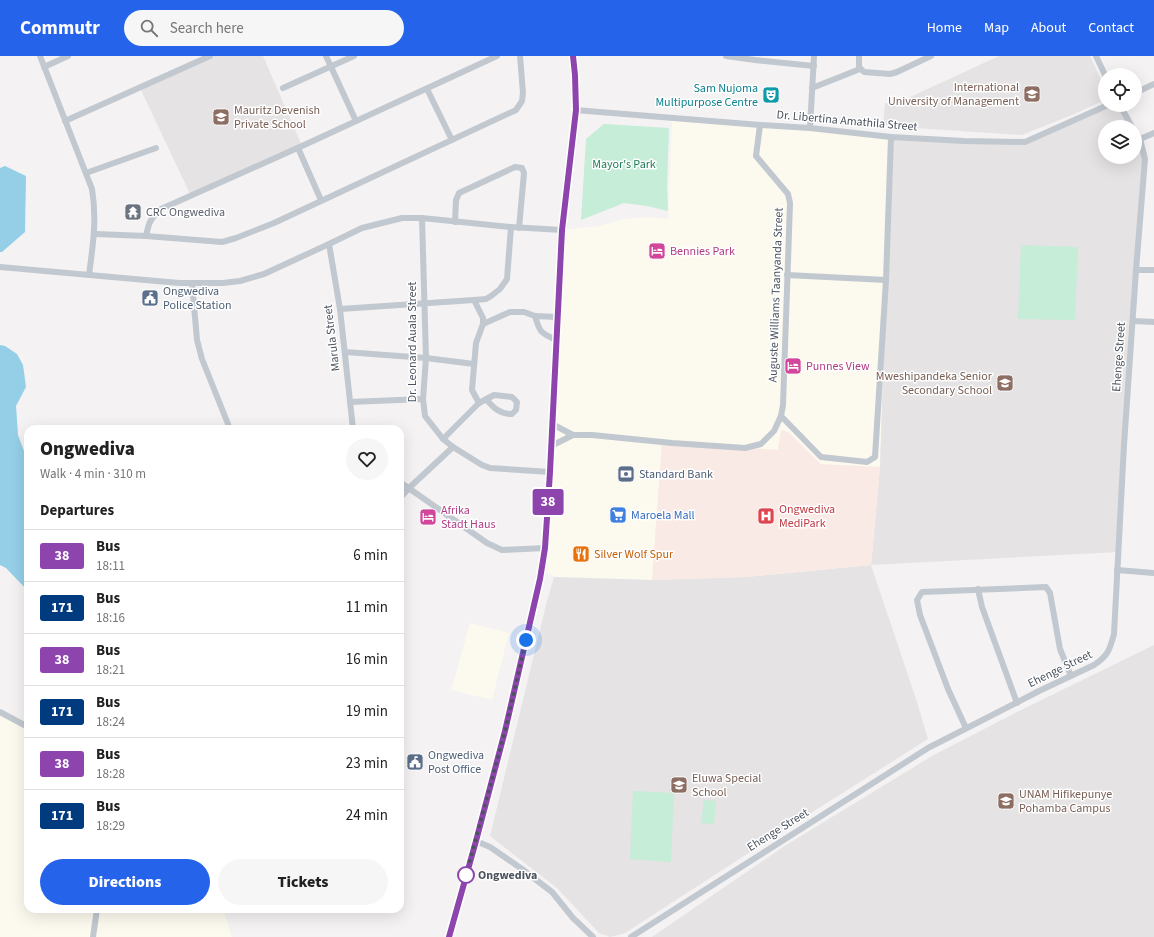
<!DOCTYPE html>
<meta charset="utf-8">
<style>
body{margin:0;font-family:"Source Sans 3",sans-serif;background:#f6f6f6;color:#222;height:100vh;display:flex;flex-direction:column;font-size:15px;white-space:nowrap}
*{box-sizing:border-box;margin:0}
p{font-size:13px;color:#767676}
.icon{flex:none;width:22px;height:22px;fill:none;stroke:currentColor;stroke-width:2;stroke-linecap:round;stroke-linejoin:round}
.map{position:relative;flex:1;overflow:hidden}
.side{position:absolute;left:24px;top:369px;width:380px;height:488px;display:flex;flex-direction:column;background:#fff;border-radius:12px;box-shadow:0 4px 16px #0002}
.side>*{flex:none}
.badge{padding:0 8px;border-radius:3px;font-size:14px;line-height:26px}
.fabs{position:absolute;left:1098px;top:12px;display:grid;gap:8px}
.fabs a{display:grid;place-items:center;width:44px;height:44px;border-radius:50%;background:#fff;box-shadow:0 4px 16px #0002;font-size:20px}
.you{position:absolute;width:20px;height:20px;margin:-10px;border:3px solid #fff;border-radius:50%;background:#1a73e8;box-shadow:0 0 0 6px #1a73e833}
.map>.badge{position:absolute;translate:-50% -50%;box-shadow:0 0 0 2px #fff}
h2{padding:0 16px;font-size:15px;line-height:36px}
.round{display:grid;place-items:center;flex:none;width:42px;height:42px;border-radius:21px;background:#f6f6f6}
.headline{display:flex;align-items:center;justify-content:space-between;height:68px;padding:0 16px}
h1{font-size:19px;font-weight:800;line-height:30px}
.cta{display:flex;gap:8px;margin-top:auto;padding:8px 16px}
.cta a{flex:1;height:46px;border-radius:24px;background:#2563eb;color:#fff;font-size:16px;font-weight:800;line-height:46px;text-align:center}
.cta a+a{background:#f6f6f6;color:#222}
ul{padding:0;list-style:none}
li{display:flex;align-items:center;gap:12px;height:52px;padding:0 16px;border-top:1px solid #e0e0e0}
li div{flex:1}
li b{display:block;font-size:15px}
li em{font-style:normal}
li .badge{min-width:44px;font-weight:700;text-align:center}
header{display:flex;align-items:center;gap:24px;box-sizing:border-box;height:56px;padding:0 20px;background:#2563eb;color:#fff}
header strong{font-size:19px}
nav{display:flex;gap:22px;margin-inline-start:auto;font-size:14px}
.search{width:280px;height:36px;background:#f6f6f6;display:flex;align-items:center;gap:10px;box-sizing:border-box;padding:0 14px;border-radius:22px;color:#767676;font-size:15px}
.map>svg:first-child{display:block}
</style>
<header>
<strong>Commutr</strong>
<div class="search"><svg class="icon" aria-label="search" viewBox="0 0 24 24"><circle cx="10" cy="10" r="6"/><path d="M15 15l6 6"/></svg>Search here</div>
<nav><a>Home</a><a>Map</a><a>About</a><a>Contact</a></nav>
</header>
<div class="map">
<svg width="1154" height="881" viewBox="0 0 1154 881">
<rect width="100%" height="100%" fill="#f4f2f2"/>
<!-- commercial -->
<g fill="#fcf9ee">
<polygon points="672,62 891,81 880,411 871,509 746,521 652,524 554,521 541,512 562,174 599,170 624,163 648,161 668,163"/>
<polygon points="470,567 509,577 492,644 451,634"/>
<polygon points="0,656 28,671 28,853 223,853 232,881 0,881"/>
</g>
<!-- education -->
<g fill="#e5e3e3">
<polygon points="210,0 263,0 302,90 191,140 140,32"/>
<polygon points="999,0 1090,0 1105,32 1105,44 1072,59 1022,79 883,70 885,47 895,48"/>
<polygon points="1108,49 1120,49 1133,71 1105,71 1105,101 1135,101 1135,75 1145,103 1118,496 871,509 917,646 928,683 784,774 625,877 610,881 599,877 557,832 490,780 546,549 554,521 652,524 746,521 871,509 880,411 891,81 1025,86"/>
<polygon points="1154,589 1154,881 652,881 783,791 932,700 1019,655"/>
</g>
<!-- medical -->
<polygon fill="#faeae6" points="781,374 788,376 821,408 880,411 871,509 746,521 652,524 662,386 778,394"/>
<!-- green -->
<g fill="#c5edd8">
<polygon points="604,68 669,72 667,130 668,155 647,150 624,147 581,164 586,83"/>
<polygon points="1021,189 1078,191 1075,264 1018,263"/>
<polygon points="633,735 674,737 671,806 630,803"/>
<polygon points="704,744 716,745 714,768 701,767"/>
</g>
<!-- water -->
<g fill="#95cfe7">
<polygon points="5,110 26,120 25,176 2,196 0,196 0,112"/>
<polygon points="0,289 5,290 17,298 23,309 26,331 16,350 18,379 28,406 28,535 6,512 0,509"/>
</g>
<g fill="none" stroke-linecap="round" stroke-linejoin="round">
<!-- minor -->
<g stroke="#c1c8cf" stroke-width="6">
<path d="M 40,0 L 92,133 C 97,163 93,189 89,219"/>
<polyline points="326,0 356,65"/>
<polyline points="726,0 755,4 814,10"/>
<polyline points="859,0 859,11 864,16 890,18 897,16 931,0"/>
<polyline points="1096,0 1105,19"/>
<polyline points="44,11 68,0"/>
<polyline points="283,32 354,0"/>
<polyline points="812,32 860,13"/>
<polyline points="427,33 452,84"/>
<polyline points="1135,37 1154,28"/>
<polyline points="1120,49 1132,71"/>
<polyline points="575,54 760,69 810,72 891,81 964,85 1025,86 1108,49"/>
<polyline points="65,65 210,0"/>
<polyline points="810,72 814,0"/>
<polyline points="1140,83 1154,77"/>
<polyline points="298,92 321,144"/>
<polyline points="86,117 156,92"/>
<polyline points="422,162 426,302 423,343 425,360 443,383 453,391 482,409 490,412 550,416"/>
<polyline points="455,166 456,144 459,137 515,111 522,112 524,117 519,172"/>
<polyline points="95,178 146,180 222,186 236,182 274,167 516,54 522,45 523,37 520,0"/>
<path d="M 146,180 C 149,166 150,163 161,153 L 302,90 L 497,0"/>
<polyline points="329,188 340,253 353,373"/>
<polyline points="0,211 179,227 223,227 240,225 264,218 329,188 362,172 402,162 422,162 511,171 562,174"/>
<polyline points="1136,214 1154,214"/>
<polyline points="787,219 886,224"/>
<polyline points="192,227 197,284 202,303 230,373"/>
<polyline points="474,244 483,262 483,268 476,287 472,334 479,347"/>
<polyline points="340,253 474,244 486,243 491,240 500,233 507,223 511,171"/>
<path d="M 535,260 C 540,277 540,276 556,284"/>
<polyline points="1133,265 1154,266"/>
<polyline points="483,268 510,256 524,256 535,260 557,261"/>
<polyline points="345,296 426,302 474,308"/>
<polyline points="350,346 423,343"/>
<polyline points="781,360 821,401 867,406 875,401 886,224 891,81"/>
<polyline points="552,368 573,379 592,379 672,387 745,392 761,388 774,375 781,360 783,349 790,147 788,138 756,100 760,69"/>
<path d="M 443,383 L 479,347 L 494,339 L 512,341 L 517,346 L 516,354 L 512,358 C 499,358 494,352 486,343"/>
<polyline points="551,390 573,379"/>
<polyline points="400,426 487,487 502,494 545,492"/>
<polyline points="400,442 409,432 453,391"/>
<polyline points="1117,514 1154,517"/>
<polyline points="978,533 982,551 1017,647"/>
<polyline points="0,656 28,671"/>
<polyline points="966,672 948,633 920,559 917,544 922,536 1046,531 1050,537 1060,593 1071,620"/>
<polyline points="476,785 490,791 522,813 552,836 573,862 593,881"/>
<polyline points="93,881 97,853"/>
<polyline points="449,881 505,675 540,523 545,492 550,416 562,174 575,54 575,19 573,0"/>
<path d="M 631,881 L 928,692 L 1039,635 L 1094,609 C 1108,600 1110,593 1114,578 L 1124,389 L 1136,214 L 1145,103 L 1140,83 L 1135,75"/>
</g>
</g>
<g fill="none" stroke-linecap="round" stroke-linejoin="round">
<!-- line casing -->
<g stroke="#fff" stroke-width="9">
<polyline id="line" points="449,881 476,785 505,675 540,523 545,492 550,416 562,174 576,54 575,19 573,0"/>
</g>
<!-- line -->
<use href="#line" stroke="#8e44ad" stroke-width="6"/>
<!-- walk -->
<polyline stroke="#4b535e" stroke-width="4" stroke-dasharray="0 7.2" points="466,819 505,675 526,584"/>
</g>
<!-- icons -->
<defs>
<g id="university-square" transform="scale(0.9)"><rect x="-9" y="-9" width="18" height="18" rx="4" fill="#8d6e63" stroke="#fff"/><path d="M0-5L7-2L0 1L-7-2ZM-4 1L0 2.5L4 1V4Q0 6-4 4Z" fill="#fff"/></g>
<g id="theatre-square" transform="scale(0.9)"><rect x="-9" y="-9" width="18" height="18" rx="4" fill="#0f9aa8" stroke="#fff"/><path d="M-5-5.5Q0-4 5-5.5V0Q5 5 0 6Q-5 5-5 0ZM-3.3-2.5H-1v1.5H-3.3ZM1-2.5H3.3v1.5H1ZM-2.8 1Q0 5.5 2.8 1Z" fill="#fff"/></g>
<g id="school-square" transform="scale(0.9)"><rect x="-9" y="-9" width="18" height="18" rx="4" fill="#8d6e63" stroke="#fff"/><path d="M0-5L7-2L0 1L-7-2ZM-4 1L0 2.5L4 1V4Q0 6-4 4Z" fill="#fff"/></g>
<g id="temple-square" transform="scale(0.9)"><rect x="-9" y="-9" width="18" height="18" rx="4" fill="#6b7280" stroke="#fff"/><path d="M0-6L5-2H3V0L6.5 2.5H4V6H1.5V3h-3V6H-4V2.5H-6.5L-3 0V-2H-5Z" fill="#fff"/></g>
<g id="hotel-square" transform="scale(0.9)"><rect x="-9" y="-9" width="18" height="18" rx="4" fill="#d1479c" stroke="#fff"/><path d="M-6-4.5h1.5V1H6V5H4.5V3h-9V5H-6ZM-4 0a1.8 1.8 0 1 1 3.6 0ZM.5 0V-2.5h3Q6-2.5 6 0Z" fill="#fff"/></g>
<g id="civic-square" transform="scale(0.9)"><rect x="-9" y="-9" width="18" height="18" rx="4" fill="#5c6f8a" stroke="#fff"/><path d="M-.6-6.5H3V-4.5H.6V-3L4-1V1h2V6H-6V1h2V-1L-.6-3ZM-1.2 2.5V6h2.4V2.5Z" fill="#fff"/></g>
<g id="bank-square" transform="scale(0.9)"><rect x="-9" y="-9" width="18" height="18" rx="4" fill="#5c6f8a" stroke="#fff"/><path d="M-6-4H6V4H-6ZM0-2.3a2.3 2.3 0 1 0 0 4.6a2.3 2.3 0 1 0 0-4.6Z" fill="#fff"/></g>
<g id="supermarket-square" transform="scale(0.9)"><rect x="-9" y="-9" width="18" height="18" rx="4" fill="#3f7fe0" stroke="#fff"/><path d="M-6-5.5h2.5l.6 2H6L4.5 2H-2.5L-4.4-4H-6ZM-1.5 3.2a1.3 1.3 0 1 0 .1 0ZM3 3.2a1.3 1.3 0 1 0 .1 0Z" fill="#fff"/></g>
<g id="hospital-square" transform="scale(0.9)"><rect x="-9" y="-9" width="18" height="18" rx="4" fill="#e0444e" stroke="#fff"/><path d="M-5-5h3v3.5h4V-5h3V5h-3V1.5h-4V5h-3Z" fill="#fff"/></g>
<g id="restaurant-square" transform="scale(0.9)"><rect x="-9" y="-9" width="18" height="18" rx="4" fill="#e8710a" stroke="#fff"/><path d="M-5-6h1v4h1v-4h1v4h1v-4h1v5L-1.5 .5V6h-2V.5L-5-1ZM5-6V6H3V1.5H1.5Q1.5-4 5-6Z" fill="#fff"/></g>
</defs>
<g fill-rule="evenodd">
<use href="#university-square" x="1032" y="38"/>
<use href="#theatre-square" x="771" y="39"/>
<use href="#school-square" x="221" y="61"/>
<use href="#temple-square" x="133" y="156"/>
<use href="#hotel-square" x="657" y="195"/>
<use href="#civic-square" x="150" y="242"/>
<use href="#hotel-square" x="793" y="310"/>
<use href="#school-square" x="1005" y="327"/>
<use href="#bank-square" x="626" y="418"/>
<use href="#supermarket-square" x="618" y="459"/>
<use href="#hospital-square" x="766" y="460"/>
<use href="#hotel-square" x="428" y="461"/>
<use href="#restaurant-square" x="581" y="498"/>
<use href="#civic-square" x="415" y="706"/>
<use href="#school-square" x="679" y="729"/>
<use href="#university-square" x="1006" y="745"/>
</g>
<!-- markers -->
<circle fill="#fff" stroke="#8e44ad" stroke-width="2" cx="466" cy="819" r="8"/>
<g text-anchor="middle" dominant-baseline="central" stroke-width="3" stroke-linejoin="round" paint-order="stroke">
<!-- education labels -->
<g font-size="12" fill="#785e54" stroke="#fff" text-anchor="start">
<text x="1019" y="31" text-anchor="end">International<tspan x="1019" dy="14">University of Management</tspan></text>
<text x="234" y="54">Mauritz Devenish<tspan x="234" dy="14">Private School</tspan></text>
<text x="992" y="320" text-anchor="end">Mweshipandeka Senior<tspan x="992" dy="14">Secondary School</tspan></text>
<text x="692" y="722">Eluwa Special<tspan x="692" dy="14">School</tspan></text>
<text x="1019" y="738">UNAM Hifikepunye<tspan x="1019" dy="14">Pohamba Campus</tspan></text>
</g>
<!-- culture labels -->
<g font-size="12" fill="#0d838f" stroke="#fff" text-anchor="end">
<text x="758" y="32">Sam Nujoma<tspan x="758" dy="14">Multipurpose Centre</tspan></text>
</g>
<!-- street labels -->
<g font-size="12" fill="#4b535e" stroke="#fff">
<text transform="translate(847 65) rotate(5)">Dr. Libertina Amathila Street</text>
<text transform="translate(776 239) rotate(-88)">Auguste Williams Taanyanda Street</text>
<text transform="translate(332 282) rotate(-97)">Marula Street</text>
<text transform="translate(412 286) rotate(-90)">Dr. Leonard Auala Street</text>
<text transform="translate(1119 301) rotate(-86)">Ehenge Street</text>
<text transform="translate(1060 613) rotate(-26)">Ehenge Street</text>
<text transform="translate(778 774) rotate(-32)">Ehenge Street</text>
</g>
<!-- park labels -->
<g font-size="12" fill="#1f7d56" stroke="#fff">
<text x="624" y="108">Mayor's Park</text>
</g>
<!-- worship labels -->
<g font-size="12" fill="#5b616d" stroke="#fff" text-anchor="start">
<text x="146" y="156">CRC Ongwediva</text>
</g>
<!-- hotel labels -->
<g font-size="12" fill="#b23c85" stroke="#fff" text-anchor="start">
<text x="670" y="195">Bennies Park</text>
<text x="806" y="310">Punnes View</text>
<text x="441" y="454">Afrika<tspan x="441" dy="14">Stadt Haus</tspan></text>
</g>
<!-- service labels -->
<g font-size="12" fill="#4e5e75" stroke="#fff" text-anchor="start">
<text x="163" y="235">Ongwediva<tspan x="163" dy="14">Police Station</tspan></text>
<text x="639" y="418">Standard Bank</text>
<text x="428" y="699">Ongwediva<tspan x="428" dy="14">Post Office</tspan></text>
</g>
<!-- health labels -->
<g font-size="12" fill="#be3a42" stroke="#fff" text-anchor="start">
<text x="779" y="453">Ongwediva<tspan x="779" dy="14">MediPark</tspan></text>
</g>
<!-- shop labels -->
<g font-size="12" fill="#366cbe" stroke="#fff" text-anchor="start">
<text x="631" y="459">Maroela Mall</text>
</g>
<!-- food labels -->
<g font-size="12" fill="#c56008" stroke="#fff" text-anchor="start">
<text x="594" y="498">Silver Wolf Spur</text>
</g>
<!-- stop labels -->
<g font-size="12" font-weight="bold" fill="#4b535e" stroke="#fff" text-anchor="start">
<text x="478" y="819">Ongwediva</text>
</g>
</g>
</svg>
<div class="fabs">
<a><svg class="icon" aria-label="locate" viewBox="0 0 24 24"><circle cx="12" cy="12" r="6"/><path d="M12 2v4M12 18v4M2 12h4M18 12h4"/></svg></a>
<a><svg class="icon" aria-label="layers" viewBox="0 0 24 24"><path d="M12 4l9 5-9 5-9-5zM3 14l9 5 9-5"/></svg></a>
</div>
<div class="you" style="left:526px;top:584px"></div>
<b class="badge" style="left:548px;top:446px;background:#8e44ad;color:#fff">38</b>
<section class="side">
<div class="headline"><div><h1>Ongwediva</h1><p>Walk · 4 min · 310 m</p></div><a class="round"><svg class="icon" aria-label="heart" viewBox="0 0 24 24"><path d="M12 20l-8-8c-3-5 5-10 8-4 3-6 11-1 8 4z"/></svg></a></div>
<h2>Departures</h2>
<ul>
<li><span class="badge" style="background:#8e44ad;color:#fff">38</span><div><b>Bus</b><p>18:11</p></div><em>6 min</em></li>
<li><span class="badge" style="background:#003b80;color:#fff">171</span><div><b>Bus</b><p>18:16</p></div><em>11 min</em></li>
<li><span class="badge" style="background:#8e44ad;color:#fff">38</span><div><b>Bus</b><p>18:21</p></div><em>16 min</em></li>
<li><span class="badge" style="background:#003b80;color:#fff">171</span><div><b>Bus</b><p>18:24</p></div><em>19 min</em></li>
<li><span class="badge" style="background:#8e44ad;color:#fff">38</span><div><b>Bus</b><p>18:28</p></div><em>23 min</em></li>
<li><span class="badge" style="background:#003b80;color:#fff">171</span><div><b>Bus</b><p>18:29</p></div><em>24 min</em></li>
</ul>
<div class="cta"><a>Directions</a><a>Tickets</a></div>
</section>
</div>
